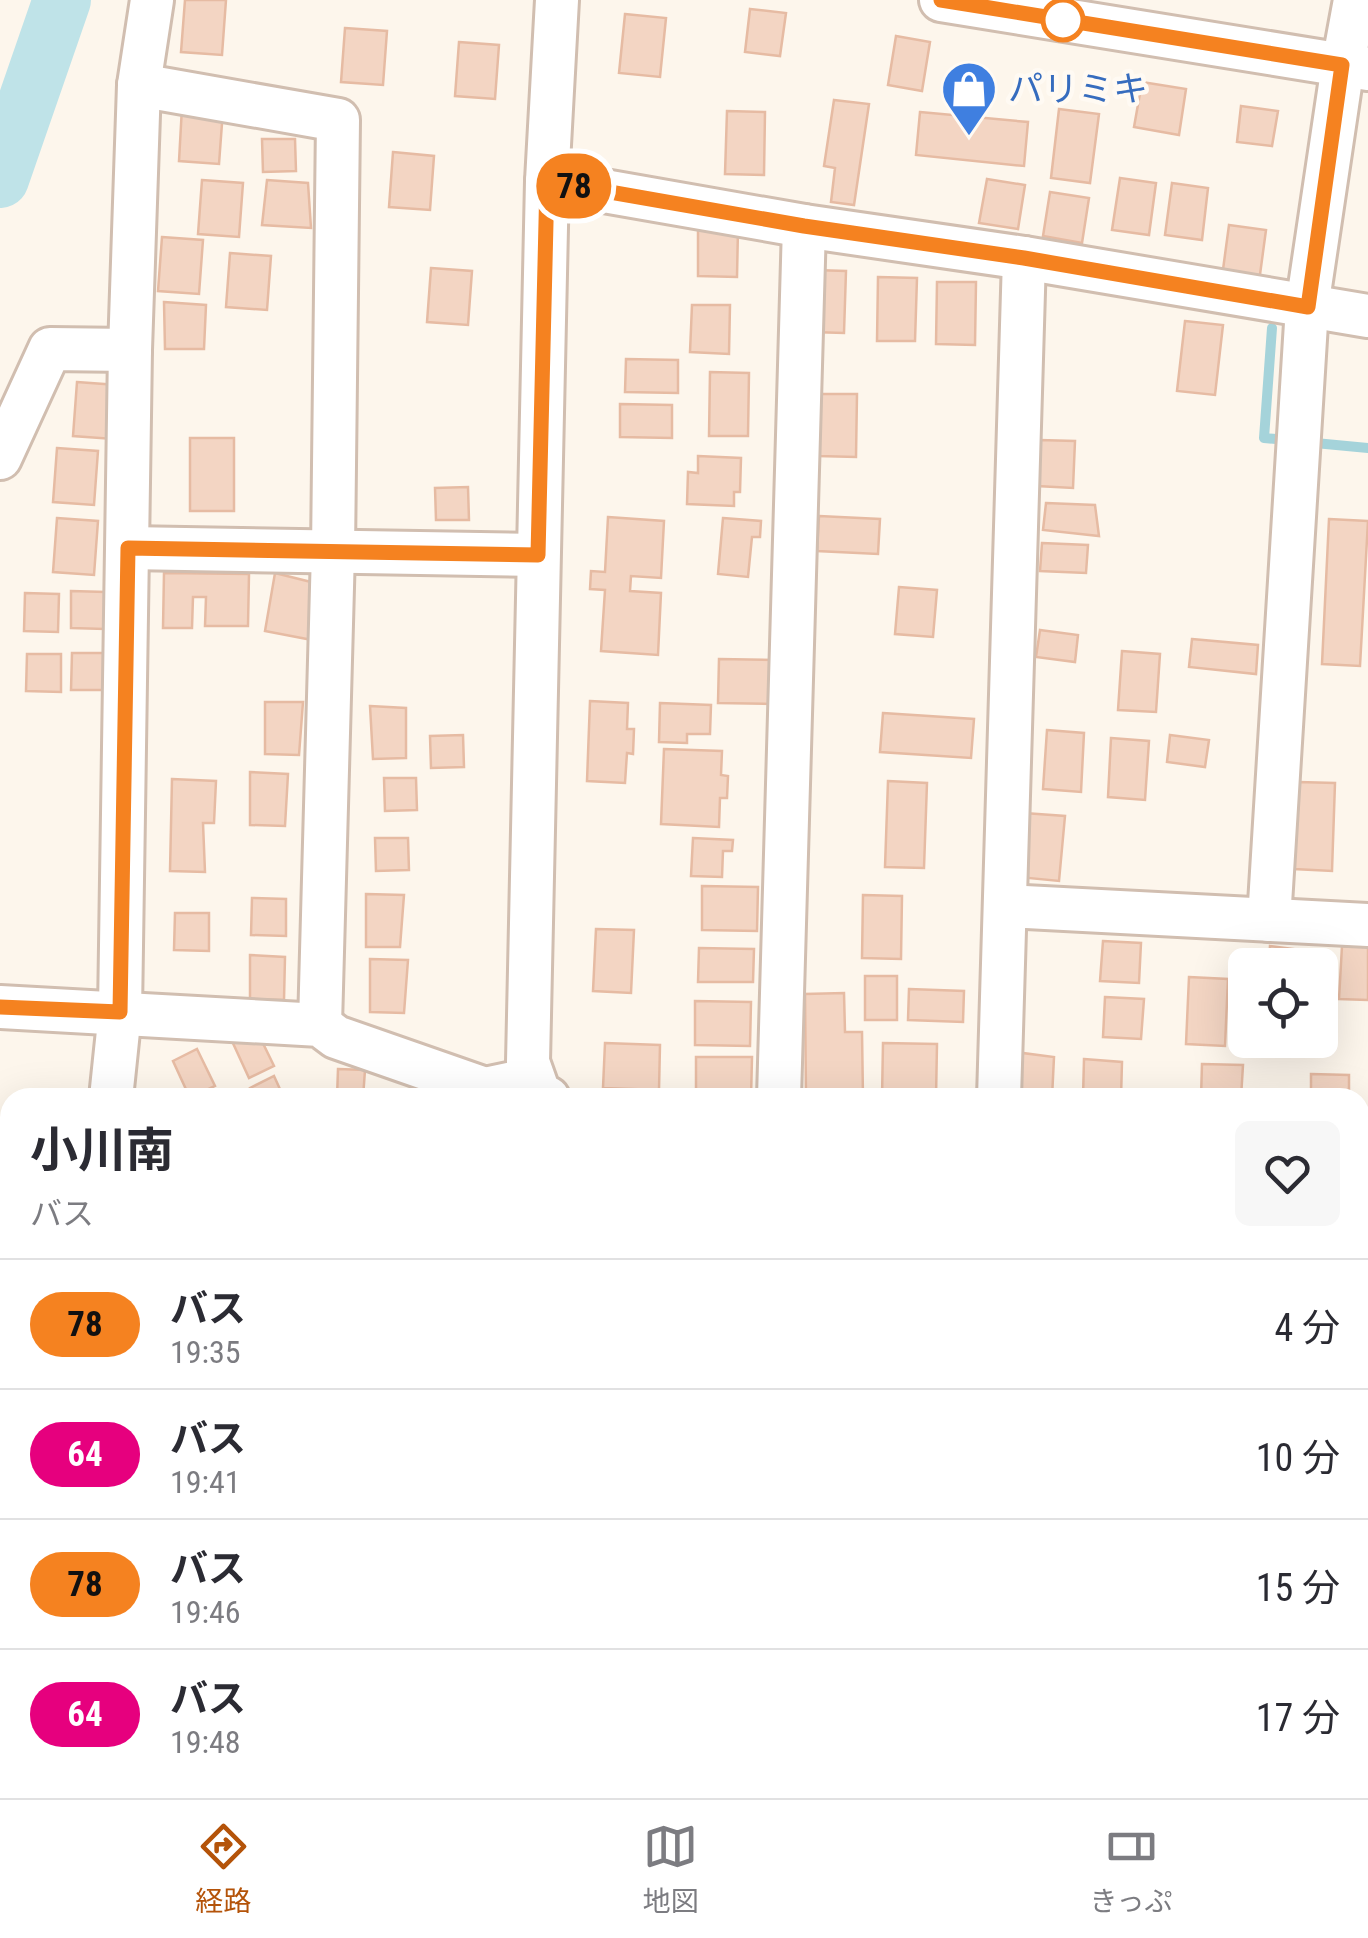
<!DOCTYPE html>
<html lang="ja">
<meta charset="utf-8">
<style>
body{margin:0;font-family:"Roboto Condensed","Noto Sans JP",sans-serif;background:#f7f7f7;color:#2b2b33;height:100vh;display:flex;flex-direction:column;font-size:38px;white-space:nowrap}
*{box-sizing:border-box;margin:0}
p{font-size:32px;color:#7c7c81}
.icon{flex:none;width:55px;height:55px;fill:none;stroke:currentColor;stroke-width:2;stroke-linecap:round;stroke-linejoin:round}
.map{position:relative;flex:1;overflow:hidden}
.sheet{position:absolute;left:0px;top:1088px;width:1370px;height:712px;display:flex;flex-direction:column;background:#fff;border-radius:30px 30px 0 0;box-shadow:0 10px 40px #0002}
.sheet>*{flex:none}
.badge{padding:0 20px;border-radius:32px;font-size:35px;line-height:65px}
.tools{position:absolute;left:1228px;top:948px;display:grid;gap:20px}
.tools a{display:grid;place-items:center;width:110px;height:110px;border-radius:15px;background:#fff;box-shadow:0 10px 40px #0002;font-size:50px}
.map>.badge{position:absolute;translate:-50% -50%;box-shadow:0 0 0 5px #fff}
.round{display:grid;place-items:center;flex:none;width:105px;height:105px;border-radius:15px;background:#f7f7f7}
.headline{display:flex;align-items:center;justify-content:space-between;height:170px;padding:0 30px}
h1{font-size:48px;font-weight:700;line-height:75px}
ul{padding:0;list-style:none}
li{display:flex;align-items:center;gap:30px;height:130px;padding:0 30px;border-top:2px solid #e1e1e2}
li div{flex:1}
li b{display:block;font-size:38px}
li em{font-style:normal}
li .badge{min-width:110px;font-weight:700;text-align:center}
.tabs{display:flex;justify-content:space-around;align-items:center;height:140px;border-top:2px solid #e1e1e2;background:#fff;font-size:28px;color:#7c7c81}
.tabs a{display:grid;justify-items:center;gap:5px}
.tabs .current{color:#b45309}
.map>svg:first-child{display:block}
</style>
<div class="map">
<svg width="1368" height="1798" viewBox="0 0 1368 1798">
<rect width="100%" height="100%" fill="#fdf6ec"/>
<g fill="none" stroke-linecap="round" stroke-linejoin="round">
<!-- stream -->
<g stroke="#a5d3da" stroke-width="10">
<polyline points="1272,328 1264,438 1276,439"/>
<polyline points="1315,443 1368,448"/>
</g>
<!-- river -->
<polyline stroke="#bfe3e8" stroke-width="58" points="0,179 62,0"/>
</g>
<!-- building -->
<g fill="#f3d5c3" stroke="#e6bba3" stroke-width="2.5">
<polygon points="185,0 226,0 222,55 181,52"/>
<polygon points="750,9 786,13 780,56 745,52"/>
<polygon points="625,14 666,18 660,77 619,73"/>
<polygon points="345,28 387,31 383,85 341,82"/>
<polygon points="896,36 930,42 922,91 888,85"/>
<polygon points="459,42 499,45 495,99 455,96"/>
<polygon points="1142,82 1186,89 1179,135 1134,127"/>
<polygon points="834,100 869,104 854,205 831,202 835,168 824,166"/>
<polygon points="1241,106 1278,111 1272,146 1237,142"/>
<polygon points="182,107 223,110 219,164 179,161"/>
<polygon points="1059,109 1099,114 1090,183 1051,178"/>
<polygon points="727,111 765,112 764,175 725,174"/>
<polygon points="920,112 1028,122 1024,166 916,155"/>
<polygon points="262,139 295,139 296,171 263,172"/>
<polygon points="393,152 434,156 430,210 389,207"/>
<polygon points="1120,178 1156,183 1149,235 1112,230"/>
<polygon points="987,179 1025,185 1018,229 979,223"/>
<polygon points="202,180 243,183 239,237 198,234"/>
<polygon points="267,180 308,183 311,228 262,225"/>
<polygon points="1172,183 1208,188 1202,240 1165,235"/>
<polygon points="1050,192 1089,198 1082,243 1043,236"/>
<polygon points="1229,225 1266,230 1259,282 1222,277"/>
<polygon points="698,228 738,229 737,277 698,276"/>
<polygon points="162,237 203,240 199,294 158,291"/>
<polygon points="230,253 271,256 267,310 226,307"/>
<polygon points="431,268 472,271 468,325 427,322"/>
<polygon points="814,270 846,271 844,333 811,332"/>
<polygon points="878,277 917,278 915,341 877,341"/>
<polygon points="937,282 976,282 975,345 936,344"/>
<polygon points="164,302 206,305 204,349 165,349"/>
<polygon points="692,305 730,305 729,354 690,352"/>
<polygon points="1185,321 1223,325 1215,395 1177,391"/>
<polygon points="626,359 678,360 678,393 625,392"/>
<polygon points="710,372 749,373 748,436 709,436"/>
<polygon points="77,382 117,385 113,439 73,436"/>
<polygon points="818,394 857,394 856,457 818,456"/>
<polygon points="620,404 672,405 672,438 620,437"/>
<rect x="190" y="438" width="44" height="73"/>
<polygon points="1039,440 1075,441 1073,488 1037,486"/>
<polygon points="57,448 98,451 94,505 53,502"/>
<polygon points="698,456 741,458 740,492 734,492 734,506 687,504 688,472 698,473"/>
<polygon points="468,487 469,520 436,520 435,488"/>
<polygon points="1046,503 1095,505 1099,536 1043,530"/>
<polygon points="819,516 880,519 878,554 817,551"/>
<polygon points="608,517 664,521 661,578 631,576 630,591 661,593 658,655 601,651 605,590 590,589 591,571 605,572"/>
<polygon points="57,518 98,521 94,575 53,572"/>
<polygon points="723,518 761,521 760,537 752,537 748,577 718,574"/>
<polygon points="1329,519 1368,521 1360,666 1322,664"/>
<polygon points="1042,543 1088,545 1086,573 1040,571"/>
<polygon points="164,573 249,574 248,626 205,626 206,597 193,597 192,628 163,628"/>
<polygon points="275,573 323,585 312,640 265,631"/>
<polygon points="899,587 937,590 933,637 895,634"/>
<polygon points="71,591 106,592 105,629 71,628"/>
<polygon points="25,593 59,594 58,632 24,631"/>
<polygon points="1040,630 1078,635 1075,662 1036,657"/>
<polygon points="1192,639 1258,645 1256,674 1189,667"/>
<polygon points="1122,651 1160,654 1156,712 1118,710"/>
<polygon points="72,653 106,653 106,690 71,690"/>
<polygon points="27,654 61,654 61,692 26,691"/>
<polygon points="719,659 775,660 774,704 718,703"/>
<polygon points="590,701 628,703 627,729 634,729 633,754 627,753 625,783 587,781"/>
<polygon points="265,702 303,702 299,755 265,754"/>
<polygon points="660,703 711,705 710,734 687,734 687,743 659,742"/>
<polygon points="370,706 406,708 406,758 373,759"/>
<polygon points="883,713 974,719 971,758 880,752"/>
<polygon points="1047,730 1084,733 1081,792 1043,789"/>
<polygon points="463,735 464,767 431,768 430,736"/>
<polygon points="1170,735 1209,740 1205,767 1167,762"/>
<polygon points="1111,738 1149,741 1145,800 1108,797"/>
<polygon points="664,749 722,751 721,775 728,776 727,798 720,798 719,827 661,824"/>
<polygon points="250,772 288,774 285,826 250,825"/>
<polygon points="384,778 416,778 417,810 385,811"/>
<polygon points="172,779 216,781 214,823 203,823 205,872 170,871"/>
<polygon points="888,781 927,783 924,868 885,867"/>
<polygon points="1298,782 1335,783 1332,871 1294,869"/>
<polygon points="1024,813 1065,816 1059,881 1018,877"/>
<polygon points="375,838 408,838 409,870 376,871"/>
<polygon points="693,838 733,840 732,851 723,851 722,877 691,876"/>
<polygon points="702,886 758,887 757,931 702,930"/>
<polygon points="366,894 404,895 400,947 366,947"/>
<polygon points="863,895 902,896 901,959 862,958"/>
<polygon points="252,898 286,899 286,936 251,935"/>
<polygon points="175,913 209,913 209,951 174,950"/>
<polygon points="596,929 634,930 631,993 593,991"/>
<polygon points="1103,941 1141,943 1139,983 1100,981"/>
<polygon points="1270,946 1309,951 1309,965 1269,965"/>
<polygon points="1342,946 1368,947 1368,1000 1339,999"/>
<polygon points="699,948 754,949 753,982 698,982"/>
<polygon points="250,955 285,957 284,1000 250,999"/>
<polygon points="370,959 408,960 404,1013 370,1012"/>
<rect x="865" y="976" width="32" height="44"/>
<polygon points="1189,977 1228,979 1225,1046 1186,1044"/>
<polygon points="909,989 964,991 963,1022 908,1020"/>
<polygon points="844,993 845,1032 862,1032 863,1098 806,1098 805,994"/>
<polygon points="1105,997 1144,999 1141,1039 1103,1037"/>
<polygon points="695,1001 751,1002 750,1046 695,1045"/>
<polygon points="256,1029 274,1066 249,1078 232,1041"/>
<polygon points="1262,1040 1300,1040 1300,1053 1262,1050"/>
<polygon points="605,1043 660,1045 659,1090 603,1088"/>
<polygon points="883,1043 937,1044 936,1098 882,1098"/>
<polygon points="197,1049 215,1086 190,1098 173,1061"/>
<polygon points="1015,1052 1054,1057 1052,1098 1013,1098"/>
<polygon points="696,1057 752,1057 751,1098 696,1098"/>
<polygon points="1084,1059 1122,1062 1121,1098 1083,1098"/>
<polygon points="1202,1064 1243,1065 1241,1098 1201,1098"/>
<polygon points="338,1069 365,1070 363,1098 337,1098"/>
<polygon points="1311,1074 1349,1075 1349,1098 1311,1098"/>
<polygon points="274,1076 284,1098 254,1098 250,1088"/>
<polygon points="1360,1242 1368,1242 1368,1285 1360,1284"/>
<polygon points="0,1477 10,1477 10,1520 0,1519"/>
<polygon points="1368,1533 1368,1581 1360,1568 1360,1538"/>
<polygon points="10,1654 10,1683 0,1685 0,1655"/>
<polygon points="844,1790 878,1790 877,1798 843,1798"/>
<rect x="1034" y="1790" width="39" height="8"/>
<polygon points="1116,1790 1155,1790 1154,1798 1115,1798"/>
</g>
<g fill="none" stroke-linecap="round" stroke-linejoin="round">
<!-- minor casing -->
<g stroke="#d1beb0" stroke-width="48">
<g id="minor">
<polyline points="941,0 1368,69"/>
<polyline points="139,85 338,120 333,551 320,1025"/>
<polyline points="547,181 804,226 1024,258 1368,316"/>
<polyline points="0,458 50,349 130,350"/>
<polyline points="128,548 538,555"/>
<polyline points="1005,906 1368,925"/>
<polyline points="1269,920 1307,307 1343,65 1355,0"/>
<polyline points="0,1007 320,1025 336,1037 485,1089 532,1079"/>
<polyline points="111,1098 120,1012 130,350 139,85 152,0"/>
<polyline points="548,1098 539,1093 528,1062 547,181 557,0"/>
<polyline points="779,1098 804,226"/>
<polyline points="999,1098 1024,258"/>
<polyline points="1360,1157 1368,1157"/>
<polyline points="1360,1353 1368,1363"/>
<polyline points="1360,1489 1368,1482"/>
<polyline points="274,1790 407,1798"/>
<polyline points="816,1790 818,1798"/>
<polyline points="55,1798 62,1790"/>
<polyline points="442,1798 443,1790"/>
<polyline points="1220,1798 1220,1790"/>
</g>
</g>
<!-- minor -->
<use href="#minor" stroke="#fff" stroke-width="42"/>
</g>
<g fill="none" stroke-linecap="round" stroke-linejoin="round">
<!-- line casing -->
<g stroke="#fff" stroke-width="22">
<polyline id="line" points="0,1007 120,1012 128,548 538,555 547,181 804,226 1024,258 1308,307 1342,65 941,0"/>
</g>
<!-- line -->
<use href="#line" stroke="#f58220" stroke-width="15"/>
</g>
<!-- icons -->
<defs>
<g id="shop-pin" transform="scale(2.875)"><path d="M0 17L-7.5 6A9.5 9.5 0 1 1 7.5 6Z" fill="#3f7fe0" stroke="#fffaf3"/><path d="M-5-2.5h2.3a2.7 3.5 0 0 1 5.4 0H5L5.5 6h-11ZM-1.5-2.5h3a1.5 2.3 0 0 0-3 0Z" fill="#fff"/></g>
</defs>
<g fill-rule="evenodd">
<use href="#shop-pin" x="969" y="89"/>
</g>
<!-- markers -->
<circle fill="#fff" stroke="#f58220" stroke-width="5" cx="1063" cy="20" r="20"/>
<g text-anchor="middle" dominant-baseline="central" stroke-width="9" stroke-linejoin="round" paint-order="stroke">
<!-- shop labels -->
<g font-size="35" fill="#366cbe" stroke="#fffaf3" text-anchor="start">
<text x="1008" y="89">パリミキ</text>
</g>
</g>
</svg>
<div class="tools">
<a><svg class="icon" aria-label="locate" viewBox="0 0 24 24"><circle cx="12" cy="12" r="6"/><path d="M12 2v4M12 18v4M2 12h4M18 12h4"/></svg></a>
</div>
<b class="badge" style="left:574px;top:186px;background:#f58220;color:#111">78</b>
<section class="sheet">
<div class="headline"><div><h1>小川南</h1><p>バス</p></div><a class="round"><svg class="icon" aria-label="heart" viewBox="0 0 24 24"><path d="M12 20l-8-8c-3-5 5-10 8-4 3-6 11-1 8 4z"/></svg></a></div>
<ul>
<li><span class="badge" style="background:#f58220;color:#111">78</span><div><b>バス</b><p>19:35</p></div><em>4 分</em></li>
<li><span class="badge" style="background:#e6007e;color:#fff">64</span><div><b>バス</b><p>19:41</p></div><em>10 分</em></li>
<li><span class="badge" style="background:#f58220;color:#111">78</span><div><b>バス</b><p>19:46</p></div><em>15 分</em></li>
<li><span class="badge" style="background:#e6007e;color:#fff">64</span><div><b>バス</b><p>19:48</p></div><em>17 分</em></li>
</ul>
</section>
</div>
<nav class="tabs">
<a class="current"><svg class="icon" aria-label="directions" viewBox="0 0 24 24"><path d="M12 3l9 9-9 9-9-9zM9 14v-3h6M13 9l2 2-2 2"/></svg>経路</a>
<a><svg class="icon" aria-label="map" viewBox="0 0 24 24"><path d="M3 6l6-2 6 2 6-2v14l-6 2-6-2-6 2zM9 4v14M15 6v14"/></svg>地図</a>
<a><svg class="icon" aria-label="tickets" viewBox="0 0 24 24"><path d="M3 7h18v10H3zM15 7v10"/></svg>きっぷ</a>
</nav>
